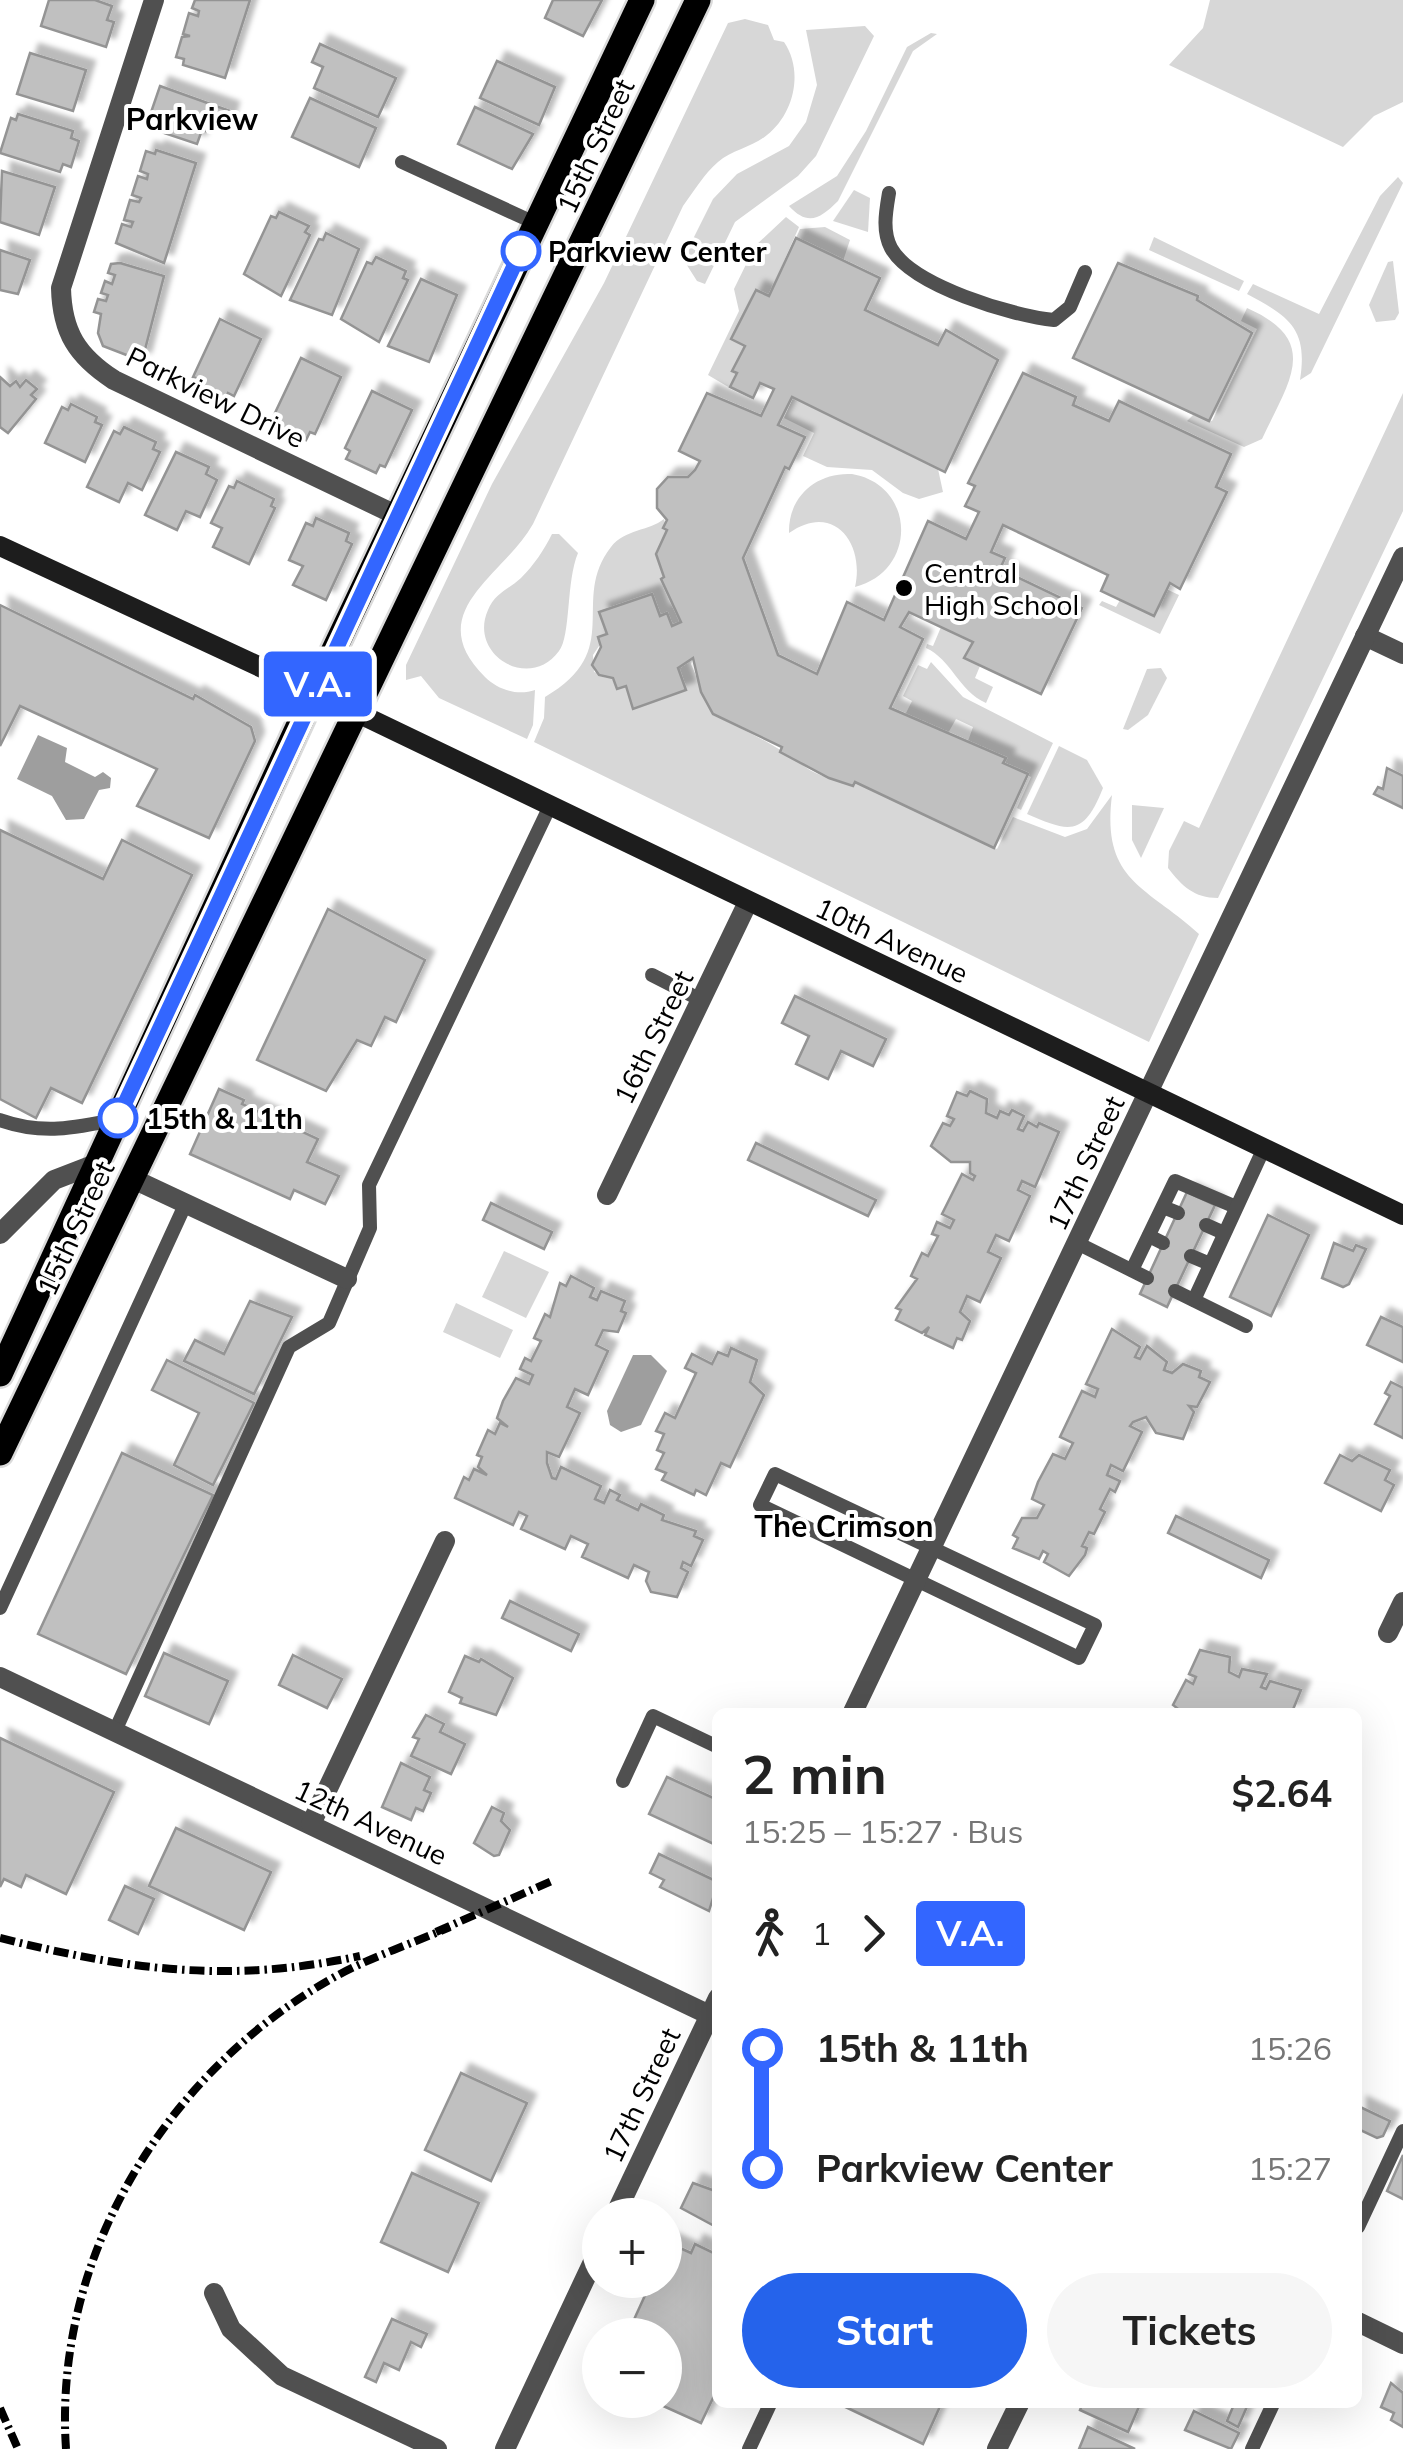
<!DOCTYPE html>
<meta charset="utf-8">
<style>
body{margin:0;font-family:Mulish,sans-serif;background:#f6f6f6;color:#222;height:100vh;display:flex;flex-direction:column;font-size:38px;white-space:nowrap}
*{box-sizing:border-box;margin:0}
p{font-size:32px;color:#767676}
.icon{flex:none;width:55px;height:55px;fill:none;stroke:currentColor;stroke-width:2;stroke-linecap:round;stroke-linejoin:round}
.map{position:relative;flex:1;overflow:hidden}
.side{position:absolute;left:712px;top:1708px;width:650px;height:700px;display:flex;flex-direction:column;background:#fff;border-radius:15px;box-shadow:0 10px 40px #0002}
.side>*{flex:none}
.badge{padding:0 20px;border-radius:8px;font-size:35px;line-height:65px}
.controls{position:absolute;left:582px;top:2198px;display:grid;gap:20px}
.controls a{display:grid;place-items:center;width:100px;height:100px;border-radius:50%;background:#fff;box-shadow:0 10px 40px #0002;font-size:50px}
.map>.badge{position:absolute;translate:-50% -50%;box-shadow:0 0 0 5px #fff}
.legs{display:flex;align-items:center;gap:15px;height:110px;padding:0 30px;font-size:32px}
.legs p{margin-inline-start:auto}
.overview{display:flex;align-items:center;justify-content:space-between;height:170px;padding:0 30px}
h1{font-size:55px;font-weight:700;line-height:75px}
.action{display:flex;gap:20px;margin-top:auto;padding:20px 30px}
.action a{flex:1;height:115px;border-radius:60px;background:#2563eb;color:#fff;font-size:40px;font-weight:700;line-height:115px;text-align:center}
.action a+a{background:#f6f6f6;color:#222}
ul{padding:0 30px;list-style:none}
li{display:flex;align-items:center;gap:35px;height:120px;font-size:38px}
li i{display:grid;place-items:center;width:15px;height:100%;margin:0 12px;background:currentColor}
li i::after{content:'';width:25px;height:25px;margin:-12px;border:8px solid;border-radius:50%;background:#fff}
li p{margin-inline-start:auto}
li:first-child i{background:linear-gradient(#0000 50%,currentColor 0)}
li:last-child i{background:linear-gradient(currentColor 50%,#0000 0)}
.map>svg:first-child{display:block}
</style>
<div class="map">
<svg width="1403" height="2449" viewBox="0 0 1403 2449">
<defs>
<filter id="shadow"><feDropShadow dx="9" dy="-9" stdDeviation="2.5" flood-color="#0004"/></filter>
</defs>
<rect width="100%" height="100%" fill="#fff"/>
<!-- green -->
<g fill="#d7d7d7">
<polygon points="1210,0 1403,0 1403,102 1374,116 1343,147 1169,65 1203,28"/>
<path d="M 745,19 L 768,25 L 774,40 L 784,42 C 804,71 794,114 767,135 C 753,147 732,150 718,162 C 704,174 694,191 683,206 L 533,524 C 503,577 420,612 485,677 C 498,690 518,696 535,690 L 533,725 L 527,739 L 439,698 L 421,676 L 406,680 L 406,665 L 492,484 L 604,283 L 728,23 Z"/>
<polygon points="865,26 874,36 816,156 798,176 735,222 705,284 697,281 683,259 713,199 737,174 789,146 806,122 817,85 806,30"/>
<path d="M 931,33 L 937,34 L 913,51 L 838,201 C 821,218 808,227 789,206 L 837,176 L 866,131 L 907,47 Z"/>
<path d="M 1398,177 L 1403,183 L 1311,373 L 1300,380 C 1308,329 1290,317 1247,294 L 1253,284 L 1319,314 L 1380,196 Z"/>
<polygon points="854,190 870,198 868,232 833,221"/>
<polygon points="786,217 799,227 769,295 755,289 731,339 745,346 730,388 708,375 739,311 734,289 755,246"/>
<polygon points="825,227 850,240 843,261 796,238 800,229"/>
<polygon points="1154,237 1244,281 1239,291 1149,250"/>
<polygon points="1393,261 1399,313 1395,320 1376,322 1369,305 1388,262"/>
<path d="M 1247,308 C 1322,341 1289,381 1262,439 L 1244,447 L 1187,421 L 1193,415 L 1212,421 L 1257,329 L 1241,321 Z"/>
<path d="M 1403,393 L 1403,511 L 1218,898 C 1194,898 1182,886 1168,868 L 1169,851 L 1184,821 L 1199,828 Z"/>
<polygon points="793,398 938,469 943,492 919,499 903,493 872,470 827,467 803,456 814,433 784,418"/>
<path d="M 852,474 C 916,485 918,571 855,587 C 865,544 834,501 789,533 C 788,497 816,472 852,474 Z"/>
<path d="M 664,519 L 667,530 L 656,554 L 664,577 L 661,579 L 680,622 L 672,626 L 667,614 L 660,616 L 652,594 L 600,613 L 607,634 L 593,655 L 594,672 L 613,678 L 617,689 L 626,686 L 634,709 L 685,690 L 678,668 L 693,658 L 691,664 L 713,715 C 747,731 776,745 804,766 C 819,778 836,778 853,786 L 855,782 L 997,849 L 1013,817 L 1065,837 L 1087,829 L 1112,795 C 1101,882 1147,886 1199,934 L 1149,1042 L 534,742 L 544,718 L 545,697 C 626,650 569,601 611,547 C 625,529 649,531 664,519 Z"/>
<path d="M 552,534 L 559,534 L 578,553 C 566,581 571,636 559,651 C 529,692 468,654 488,610 C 495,593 508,590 521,578 C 534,565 544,550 552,534 Z"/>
<polygon points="1166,589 1179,595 1160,634 1099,605 1102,601 1116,607 1120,600"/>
<path d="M 941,627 L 972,642 L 965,658 L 980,666 L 975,678 L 993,687 L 986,703 C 959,691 951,659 926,648 L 927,644 L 933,646 Z"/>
<polygon points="931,662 963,697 1053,743 1021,810 1017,808 1031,777 968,741 973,727 956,719 947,735 905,715 912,701 903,696 918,665 927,669"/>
<polygon points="1161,668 1167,678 1148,715 1128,730 1123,729 1147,669"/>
<path d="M 1059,746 L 1087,760 L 1103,788 C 1084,836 1070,833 1027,814 Z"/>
<polygon points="1132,805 1164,808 1141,858 1132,840"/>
<polygon points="504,1251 549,1272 526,1318 482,1297"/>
<polygon points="456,1303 513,1330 500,1358 443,1332"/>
</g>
<!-- water -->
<g fill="#9e9e9e">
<polygon points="38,735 67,748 65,762 95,777 103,772 111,778 110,788 99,790 84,819 66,820 52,796 17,779"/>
<polygon points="633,1355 651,1355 667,1371 641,1425 621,1432 610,1425 607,1411"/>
</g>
<!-- building -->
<g fill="#c0c0c0" stroke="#949494" stroke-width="2.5" filter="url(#shadow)">
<polygon points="49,0 95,0 112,6 107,20 114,22 106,47 41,26"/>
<polygon points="195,0 250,0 225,78 183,65 184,59 176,57 182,37 190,36 183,34 189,13 198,16 199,11 192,8"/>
<polygon points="553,0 602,0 583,36 545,18"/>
<polygon points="320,44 396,78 378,117 314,88 323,67 312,62"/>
<polygon points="30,53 86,70 73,111 17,94"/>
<polygon points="497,61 555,87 539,125 480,98"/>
<polygon points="160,86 230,111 225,129 210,124 208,132 202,130 197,144 146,127"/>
<polygon points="310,98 376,128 359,167 292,137"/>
<polygon points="475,107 533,134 512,169 458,144"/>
<polygon points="18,114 73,131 71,138 79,141 71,167 63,164 60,172 0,153 11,118 16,120"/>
<polygon points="156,150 196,163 164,263 116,243 122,224 131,227 133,222 124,220 130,200 139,202 141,198 132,195 138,176 147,179 148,174 140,171 146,151 155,154"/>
<polygon points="2,171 55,187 39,235 0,222"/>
<polygon points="279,212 309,226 305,232 310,235 281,296 244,274 271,216 276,218"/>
<polygon points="326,233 359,249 332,315 290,300 319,239 323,240"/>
<polygon points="796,238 880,278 865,310 938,345 946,330 998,360 945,472 792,397 778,425 805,437 789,469 785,467 743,558 778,655 817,674 847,602 884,620 928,521 966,539 979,512 965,506 975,486 968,483 1023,373 1076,397 1073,405 1109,421 1119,401 1231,454 1216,487 1227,492 1180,589 1170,583 1154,616 1101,591 1108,575 1003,525 991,552 1005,558 1000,569 1082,608 1041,694 964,658 973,642 909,612 900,627 923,639 890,708 1006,758 1003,763 1028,774 994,848 855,782 853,786 829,778 780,752 782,747 713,714 701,692 693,658 678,668 686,690 633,709 626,686 617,689 613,678 599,675 592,665 601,647 598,637 607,634 599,612 652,594 660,616 667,613 672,626 681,622 661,579 664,577 656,554 667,530 663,528 667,520 657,508 657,489 668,477 688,477 695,470 700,461 679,451 707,393 761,416 774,389 760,383 753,398 730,387 737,373 732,371 745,346 731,339 756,290 769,296"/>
<polygon points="0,250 30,260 18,294 0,290"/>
<polygon points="376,257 406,271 403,278 408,280 379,342 341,319 367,262 372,264"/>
<polygon points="120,263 164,276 142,361 103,346 98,333 101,314 94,312 98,299 106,301 108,295 101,293 105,281 112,284 115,275 108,273 111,264"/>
<polygon points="1118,263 1198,296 1197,300 1252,333 1209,421 1073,358"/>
<polygon points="421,279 457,295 429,362 388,346"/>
<polygon points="220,319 261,339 234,396 228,393 225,401 195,387 198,379 193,377"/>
<polygon points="301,358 341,377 315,434 310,432 306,440 275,426 280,417 274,415"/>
<polygon points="0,377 10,386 16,381 20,387 26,380 37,389 31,395 36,399 8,433 0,427"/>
<polygon points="372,391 412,410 385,467 380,465 376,473 346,459 350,451 345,448"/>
<polygon points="71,404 97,417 95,422 102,425 85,462 45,443 62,407 68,410"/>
<polygon points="124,427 156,442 153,449 160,452 142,490 128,483 119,502 87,487 114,431 120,434"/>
<polygon points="176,452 209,467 206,474 217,480 200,517 186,511 177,530 145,515"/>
<polygon points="237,481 274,499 271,506 275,508 249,564 213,547 222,528 211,523 229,486 234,488"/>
<polygon points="316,518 349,533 346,541 352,544 326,600 293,585 303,566 289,560 306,523 313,526"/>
<polygon points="0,605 193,699 195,695 251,727 255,741 209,838 137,806 157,769 20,706 0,746"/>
<polygon points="1387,768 1403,776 1403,808 1374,794 1378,787 1383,789"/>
<polygon points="0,830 103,879 122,840 192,875 82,1103 51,1088 36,1118 0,1099"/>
<polygon points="328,909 425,960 396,1022 385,1017 371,1046 357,1040 326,1091 257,1060"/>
<polygon points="795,996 886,1039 873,1066 841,1051 828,1079 796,1064 809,1036 782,1023"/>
<polygon points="219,1089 244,1100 242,1104 318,1139 307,1162 339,1176 325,1204 294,1190 290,1199 190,1154"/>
<polygon points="970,1091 987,1099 986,1113 997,1118 1000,1111 1009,1115 1012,1110 1024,1116 1018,1129 1023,1131 1028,1122 1037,1127 1039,1123 1059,1132 1035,1187 1022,1181 1018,1190 1030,1196 1009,1241 996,1235 988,1252 1001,1258 980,1302 967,1296 960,1312 970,1321 962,1340 957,1338 953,1348 925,1335 929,1327 922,1333 896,1320 901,1310 896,1308 917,1279 911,1276 922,1253 928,1256 938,1236 932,1234 937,1222 950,1228 954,1220 942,1214 962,1174 973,1180 975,1176 970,1173 970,1162 951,1162 931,1146 943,1123 950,1126 954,1119 947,1116 957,1092 967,1096"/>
<polygon points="756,1143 876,1200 868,1216 748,1160"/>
<polygon points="1187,1192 1215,1205 1167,1307 1140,1294"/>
<polygon points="491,1203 552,1232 544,1249 483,1220"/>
<polygon points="1268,1215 1309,1235 1271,1316 1230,1297"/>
<polygon points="1334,1243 1353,1251 1356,1245 1366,1249 1349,1284 1343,1287 1322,1278"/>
<polygon points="571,1276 594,1288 590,1297 597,1300 601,1291 625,1301 621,1311 626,1313 618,1332 603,1330 596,1345 608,1351 588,1395 575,1389 567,1407 580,1413 559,1457 547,1452 547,1463 552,1478 556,1479 561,1467 601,1486 595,1499 604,1503 610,1490 620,1495 617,1500 638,1510 641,1504 664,1515 662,1520 696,1531 694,1536 703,1540 691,1566 683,1562 681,1568 688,1572 677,1597 651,1592 646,1581 649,1572 634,1565 628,1578 582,1557 588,1544 571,1536 565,1549 521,1529 527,1516 519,1512 513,1525 455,1498 464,1477 469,1480 474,1469 487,1475 478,1467 482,1457 477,1455 488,1430 495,1434 500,1423 508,1427 497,1418 503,1401 516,1378 529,1384 533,1375 520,1369 525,1358 531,1361 541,1341 534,1338 545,1314 550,1317 560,1283 566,1286"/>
<polygon points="250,1301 292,1317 254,1394 184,1361 195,1340 224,1354"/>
<polygon points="1381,1317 1403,1327 1403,1362 1367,1345"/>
<polygon points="1112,1329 1140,1347 1135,1357 1140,1359 1147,1346 1167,1362 1164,1370 1172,1373 1183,1364 1201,1371 1199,1377 1210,1382 1197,1407 1189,1406 1194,1412 1183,1439 1156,1433 1146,1417 1133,1422 1130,1426 1142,1432 1123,1471 1111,1465 1107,1475 1120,1481 1115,1492 1110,1489 1100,1509 1105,1512 1094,1534 1089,1532 1082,1546 1087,1548 1085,1555 1069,1576 1044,1562 1048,1554 1043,1551 1039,1559 1013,1548 1018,1538 1013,1535 1022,1518 1037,1518 1044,1505 1032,1499 1038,1482 1053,1454 1065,1459 1073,1443 1060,1437 1082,1391 1095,1397 1098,1389 1086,1384"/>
<polygon points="731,1348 757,1360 750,1382 764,1395 730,1467 721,1463 706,1495 696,1490 694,1495 662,1480 666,1473 656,1469 664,1453 657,1450 664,1434 656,1431 665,1413 675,1418 696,1373 685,1368 692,1354 712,1364 718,1352 728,1356"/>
<polygon points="167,1360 254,1403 213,1485 174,1465 199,1413 152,1390"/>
<polygon points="1391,1382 1403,1388 1403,1438 1375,1424 1390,1396 1385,1393"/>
<polygon points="122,1453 213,1495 126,1674 38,1634"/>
<polygon points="1340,1455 1352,1461 1359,1455 1390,1470 1385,1480 1394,1485 1381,1511 1325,1483"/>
<polygon points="1176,1516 1269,1560 1261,1578 1168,1533"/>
<polygon points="510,1601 579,1634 571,1651 502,1618"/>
<polygon points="1200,1650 1230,1657 1229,1672 1239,1677 1242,1669 1267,1674 1261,1687 1266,1689 1270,1681 1301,1690 1292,1712 1182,1712 1173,1705 1186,1680 1193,1684 1196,1677 1189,1674"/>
<polygon points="164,1653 228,1681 209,1724 145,1696"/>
<polygon points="293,1655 342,1679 327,1708 279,1685"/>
<polygon points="465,1656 479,1662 481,1659 513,1678 496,1715 460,1703 462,1698 449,1692"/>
<polygon points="426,1715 444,1724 440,1732 465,1744 451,1774 411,1756 419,1739 413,1737"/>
<polygon points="0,1738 114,1792 66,1894 26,1875 21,1887 4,1879 0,1887"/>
<polygon points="401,1763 430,1777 424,1790 431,1793 423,1811 416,1808 411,1820 382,1807"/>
<polygon points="667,1777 718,1800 718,1846 649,1814"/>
<polygon points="492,1807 504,1813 501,1821 510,1830 499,1855 494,1856 474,1843"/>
<polygon points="176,1828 271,1872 244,1930 149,1886"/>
<polygon points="659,1854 718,1882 709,1911 660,1887 664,1880 650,1873"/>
<polygon points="125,1886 154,1899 138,1934 109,1920"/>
<polygon points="461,2073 527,2103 491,2181 425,2150"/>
<polygon points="1358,2106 1390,2121 1383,2136 1377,2138 1358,2129"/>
<polygon points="1403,2155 1403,2199 1387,2191"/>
<polygon points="412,2173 479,2203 448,2272 381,2242"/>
<polygon points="693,2183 718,2192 718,2228 681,2208"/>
<polygon points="669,2243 691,2253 695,2244 718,2255 718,2397 714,2396 701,2423 650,2400 665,2400 665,2335 627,2335 652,2280 665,2280"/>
<polygon points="392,2319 427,2334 421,2347 411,2342 399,2370 384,2363 376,2382 365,2377"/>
<polygon points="1391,2383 1403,2393 1403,2427 1391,2420 1394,2413 1381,2407"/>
<polygon points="835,2402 942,2402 923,2444"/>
<polygon points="1083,2402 1141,2402 1128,2432 1080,2410"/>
<polygon points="1235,2402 1249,2402 1238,2427 1227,2421"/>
<polygon points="1194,2411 1239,2433 1231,2449 1185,2430"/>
<polygon points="1088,2427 1135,2449 1079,2449"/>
</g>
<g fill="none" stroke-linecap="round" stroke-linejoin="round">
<!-- primary casing -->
<g stroke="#dbdbdb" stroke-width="30">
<g id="primary">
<polyline points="0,1374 314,692 642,0"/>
<polyline points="0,1453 698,0"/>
</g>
</g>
<!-- lane -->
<g stroke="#505050" stroke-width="14">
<polyline points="402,162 535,223"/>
<path d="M 889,193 C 886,211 882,231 891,248 C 912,286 1013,316 1054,320 L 1070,307 L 1085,272"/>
<polyline points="652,975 701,1000"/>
<path d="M 0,1120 C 42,1135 75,1128 118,1119"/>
<polyline points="1163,1207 1178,1213"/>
<polyline points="1206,1225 1224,1233"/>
<polyline points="1149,1236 1163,1243"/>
<polyline points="1077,1243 1147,1278"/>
<polyline points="1191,1256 1210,1264"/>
<polyline points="1132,1270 1175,1181 1236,1207"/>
<polyline points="1175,1291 1246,1326"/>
<polyline points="1194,1300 1264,1148"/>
<polygon points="775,1474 1095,1625 1079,1658 760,1505"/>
<polyline points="0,1608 185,1205"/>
<polyline points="115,1731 289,1347 329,1323 370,1228 369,1185 550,806"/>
<polyline points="623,1781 653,1716 718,1747"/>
<polyline points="1358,2227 1403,2131"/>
<polyline points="749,2449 771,2402"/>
<polyline points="1252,2449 1274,2402"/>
</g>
<!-- street -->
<g stroke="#505050" stroke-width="20">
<path d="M 154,0 L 61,288 C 62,332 77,356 114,380 L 398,516"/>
<polyline points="1365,636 1403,654"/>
<polyline points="131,1178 347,1279"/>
<polyline points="607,1195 748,902"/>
<polyline points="0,1234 54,1180 98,1163"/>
<polyline points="1388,1633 1403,1602"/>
<polyline points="0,1677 718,2019"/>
<polyline points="853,1712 1403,557"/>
<polyline points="311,1824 445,1541"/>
<polyline points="615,2215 718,1998"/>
<polyline points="214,2293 231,2329 282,2376 437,2449"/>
<polyline points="1358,2322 1403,2344"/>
<polyline points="505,2449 600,2247"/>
<polyline points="997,2449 1020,2402"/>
</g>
<!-- secondary -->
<polyline stroke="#1d1d1d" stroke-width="20" points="0,546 314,692 1403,1215"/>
<!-- primary -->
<use href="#primary" stroke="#000" stroke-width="25"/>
<!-- rail -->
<g stroke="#000" stroke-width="8" stroke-dasharray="15 5 2.5 5" stroke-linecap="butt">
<polyline points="436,1932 554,1880"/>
<path d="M 0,1938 C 128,1970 230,1984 360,1956"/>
<polyline points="0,2408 18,2449"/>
<path d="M 66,2449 C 53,2257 165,2074 331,1979 C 368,1958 411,1944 450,1927"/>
</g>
</g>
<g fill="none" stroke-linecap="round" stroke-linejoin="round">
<!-- line-1 casing -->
<g stroke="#fff" stroke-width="22">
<polyline id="line-1" points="118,1118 521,251"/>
</g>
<!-- line-1 -->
<use href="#line-1" stroke="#36f" stroke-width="15"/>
</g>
<!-- markers -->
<g fill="#fff" stroke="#36f" stroke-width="5">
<circle cx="521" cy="251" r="18"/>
<circle cx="118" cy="1118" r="18"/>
</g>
<circle fill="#000" stroke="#fff" stroke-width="4" cx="904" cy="588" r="10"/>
<g text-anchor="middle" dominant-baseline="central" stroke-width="8" stroke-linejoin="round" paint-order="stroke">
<!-- street labels -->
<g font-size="28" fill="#000" stroke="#fff">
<text transform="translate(595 146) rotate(-65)">15th Street</text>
<text transform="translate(216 397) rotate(26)">Parkview Drive</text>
<text transform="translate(892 940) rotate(25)">10th Avenue</text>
<text transform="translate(653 1037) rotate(-64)">16th Street</text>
<text transform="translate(1085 1163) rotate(-65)">17th Street</text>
<text transform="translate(75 1228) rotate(-65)">15th Street</text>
<text transform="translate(371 1822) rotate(25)">12th Avenue</text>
<text transform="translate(641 2095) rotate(-65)">17th Street</text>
</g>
<!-- stop labels -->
<g font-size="28" font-weight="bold" fill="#000" stroke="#fff" text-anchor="start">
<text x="548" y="251">Parkview Center</text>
<text x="146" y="1118">15th &amp; 11th</text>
</g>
<!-- poi labels -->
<g font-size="28" fill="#000" stroke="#fff" text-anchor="start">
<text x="924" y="572">Central<tspan x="924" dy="32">High School</tspan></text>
</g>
<!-- neighbourhood labels -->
<g font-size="30" font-weight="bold" fill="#000" stroke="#fff">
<text x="192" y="119">Parkview</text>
<text x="844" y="1526">The Crimson</text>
</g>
</g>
</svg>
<div class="controls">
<a>+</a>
<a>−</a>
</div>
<b class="badge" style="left:318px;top:684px;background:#36f;color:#fff">V.A.</b>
<section class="side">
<div class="overview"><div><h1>2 min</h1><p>15:25 – 15:27 · Bus</p></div><b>$2.64</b></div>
<div class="legs"><svg class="icon" aria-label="walk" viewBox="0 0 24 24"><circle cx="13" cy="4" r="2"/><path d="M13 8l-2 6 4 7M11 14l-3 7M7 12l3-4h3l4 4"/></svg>1<svg class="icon" aria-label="forward" viewBox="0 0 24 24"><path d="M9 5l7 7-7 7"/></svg><b class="badge" style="background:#36f;color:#fff">V.A.</b></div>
<ul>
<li><i style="color:#36f"></i><b>15th &amp; 11th</b><p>15:26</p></li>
<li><i style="color:#36f"></i><b>Parkview Center</b><p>15:27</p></li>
</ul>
<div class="action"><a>Start</a><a>Tickets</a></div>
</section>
</div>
